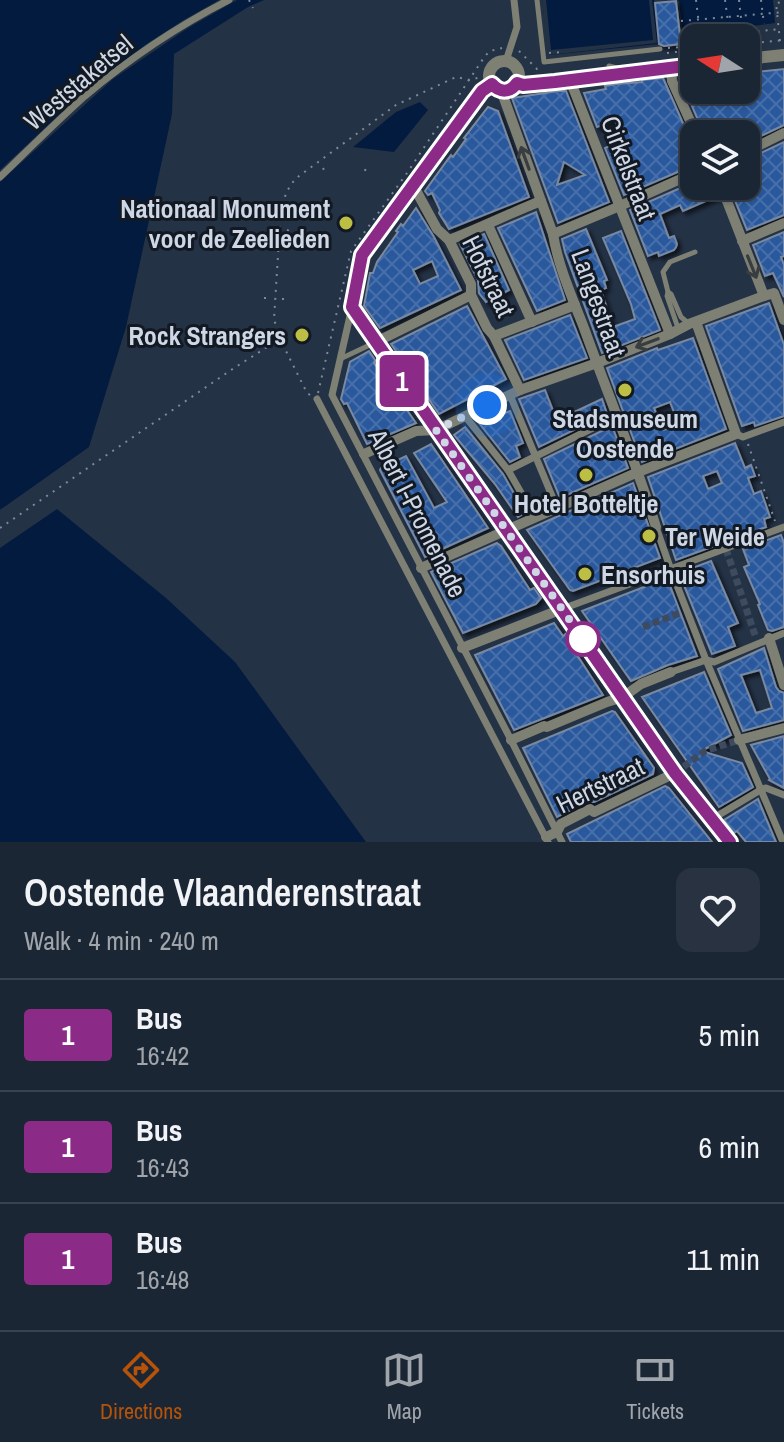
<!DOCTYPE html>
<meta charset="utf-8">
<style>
body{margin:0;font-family:"Archivo Narrow",sans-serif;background:#283240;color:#f1f3f6;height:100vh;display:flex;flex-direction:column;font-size:30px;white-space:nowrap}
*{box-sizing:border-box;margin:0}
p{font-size:26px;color:#a0a5ac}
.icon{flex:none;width:44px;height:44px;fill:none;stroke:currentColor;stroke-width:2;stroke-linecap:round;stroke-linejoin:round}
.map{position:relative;height:842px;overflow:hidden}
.details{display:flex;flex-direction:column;background:#1b2634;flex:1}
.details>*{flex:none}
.badge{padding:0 16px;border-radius:6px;font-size:28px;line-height:52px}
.needle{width:52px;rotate:282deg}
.tools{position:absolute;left:680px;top:24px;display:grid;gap:16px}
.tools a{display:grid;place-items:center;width:80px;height:80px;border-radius:16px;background:#1b2634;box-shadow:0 2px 6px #0004,0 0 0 2px #39434f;font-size:40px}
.you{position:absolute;width:40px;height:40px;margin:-20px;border:6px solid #fff;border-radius:50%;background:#1a73e8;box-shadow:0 0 0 12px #1a73e833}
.map>.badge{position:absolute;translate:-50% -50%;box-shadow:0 0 0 4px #fff}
.round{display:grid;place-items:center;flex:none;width:84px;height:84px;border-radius:16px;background:#283240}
.headline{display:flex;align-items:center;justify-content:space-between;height:136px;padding:0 24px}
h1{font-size:38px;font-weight:600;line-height:60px}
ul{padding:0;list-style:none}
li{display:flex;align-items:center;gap:24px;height:112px;padding:0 24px;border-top:2px solid #39434f}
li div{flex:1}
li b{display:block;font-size:30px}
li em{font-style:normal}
li .badge{min-width:88px;font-weight:700;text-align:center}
.menu{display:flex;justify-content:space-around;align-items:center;height:112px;border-top:2px solid #39434f;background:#1b2634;font-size:22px;color:#a0a5ac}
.menu a{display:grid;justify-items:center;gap:4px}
.menu .active{color:#b45309}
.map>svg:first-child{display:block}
</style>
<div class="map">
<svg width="784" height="842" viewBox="0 0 784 842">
<defs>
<pattern id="building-cross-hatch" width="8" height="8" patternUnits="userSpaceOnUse" patternTransform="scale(2)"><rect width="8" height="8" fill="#29589c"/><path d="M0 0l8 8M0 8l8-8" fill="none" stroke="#476faa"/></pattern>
<filter id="shadow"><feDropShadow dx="3.5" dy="3.5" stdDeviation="2" flood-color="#0009"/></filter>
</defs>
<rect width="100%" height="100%" fill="#243246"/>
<!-- water -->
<g fill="#031b3e">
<polygon points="0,0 264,0 248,7 174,54 172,114 126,327 89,447 0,510"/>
<polygon points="542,0 654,0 659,44 549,55"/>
<polygon points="677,0 773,0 775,23 683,35 679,1"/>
<polygon points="420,102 428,110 394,152 353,147 396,112"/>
<polygon points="52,505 166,598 235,662 366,842 0,842 0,540"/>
</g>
<!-- pier -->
<g fill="#243246">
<polygon points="219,0 237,0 188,28 113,79 0,182 0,170 81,94 145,45 182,21"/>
<polygon points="542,0 546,0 551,50 653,40 649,0 652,0 657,43 548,55"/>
<polygon points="92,449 43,486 0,514 0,510"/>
<polygon points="50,501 54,501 60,507 0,548 0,535"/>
</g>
<!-- building -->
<g fill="url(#building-cross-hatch)" stroke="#7989a1" stroke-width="2" fill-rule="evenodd" filter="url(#shadow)">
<polygon points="676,1 681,44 664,46 659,44 655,3"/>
<polygon points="784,69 784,125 746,143 746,134 704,134 692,106 707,100 705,95 710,97 709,90 746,90 746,73"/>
<polygon points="663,78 689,137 694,142 694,165 624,195 605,148 623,140 615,120 597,127 584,93 606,89 605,86 616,84 642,82 642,80"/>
<path d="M 558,91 L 566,91 L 609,202 L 558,223 L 512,98 ZM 564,162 L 585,175 L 557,185 Z"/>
<polygon points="488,107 498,111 529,197 449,229 439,213 440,210 432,193 428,195 425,191 451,155 453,157 466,139 464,138"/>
<polygon points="784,142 784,215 747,230 734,198 727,186 746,186 746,160"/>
<polygon points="694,182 694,186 710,186 715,197 683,211 680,205 660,214 669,238 674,236 677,244 676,247 674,250 659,256 658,252 648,256 630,210"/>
<path d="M 416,208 L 434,237 L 461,290 L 380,328 L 364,306 L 370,273 L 373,273 L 377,262 L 398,232 L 396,231 L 401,224 L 403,226 ZM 432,261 L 438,276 L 420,284 L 413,270 Z"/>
<polygon points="536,212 565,300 537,311 498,228"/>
<polygon points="586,229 607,280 604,281 606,288 601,290 613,327 635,319 631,304 603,238 621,231 660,330 602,353 565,252 562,239"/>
<polygon points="784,232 784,256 781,257 784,265 784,297 773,273 765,276 753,245"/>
<polygon points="484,234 509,290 486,302 479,293 478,280 460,244"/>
<polygon points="769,303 784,345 784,416 755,426 754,422 742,426 706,326"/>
<polygon points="467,306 506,379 439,414 391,344"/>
<polygon points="570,315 587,358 524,380 505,340"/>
<path d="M 693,338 L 726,429 L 642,462 L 607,368 L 657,348 L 658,350 ZM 670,402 L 679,425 L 663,430 L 654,408 Z"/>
<polygon points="369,351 375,360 374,363 416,423 367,444 347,403 344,404 341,399 350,362"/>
<polygon points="545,390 556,418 568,415 602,399 607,414 539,447 519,399"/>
<polygon points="510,411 523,443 516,446 520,457 510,462 479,423"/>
<polygon points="612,426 628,468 560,498 544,459"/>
<polygon points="465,427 503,474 525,513 518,517 495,484 454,435"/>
<path d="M 735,443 L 745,468 L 751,465 L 755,476 L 748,478 L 754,494 L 761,491 L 770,517 L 764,519 L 766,527 L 676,560 L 648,477 ZM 717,471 L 722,483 L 708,489 L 703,476 Z"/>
<polygon points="431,444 488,528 425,557 380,470 381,468 406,456 434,508 447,502 414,453"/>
<polygon points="633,483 660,558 573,591 570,590 527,530"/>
<polygon points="781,535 784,543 784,627 772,631 768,630 758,605 760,604 744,567 749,565 743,549"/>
<polygon points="497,543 501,546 530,590 534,588 541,598 536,604 463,633 431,572"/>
<polygon points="711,561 738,623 728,627 735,646 712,654 679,573"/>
<polygon points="667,578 697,656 668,665 631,681 582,611"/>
<polygon points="554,623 563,636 567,633 571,639 568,641 603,695 514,730 475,655"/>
<path d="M 764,648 L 776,687 L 779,691 L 784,693 L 784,720 L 743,731 L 718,669 ZM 760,670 L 772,708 L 756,713 L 741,675 Z"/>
<polygon points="704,672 731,735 701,751 742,763 753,787 719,807 642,697"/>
<polygon points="612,711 615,712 654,768 653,774 594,802 586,802 557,817 523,748"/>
<polygon points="784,736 784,788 769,780 770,779 751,745"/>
<polygon points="665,786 669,788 712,842 571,842 567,834"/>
<polygon points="758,799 765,816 776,842 746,842 737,831 734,833 724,820"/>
</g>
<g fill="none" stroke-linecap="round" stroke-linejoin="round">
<!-- pedestrian-tunnel -->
<g stroke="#3e4b5e" stroke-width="7" stroke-dasharray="7 3.5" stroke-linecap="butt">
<polyline points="726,549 756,638"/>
<polyline points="643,627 680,613"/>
<polyline points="675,773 705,751 739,740"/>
</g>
<!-- path -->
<g stroke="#7e899a" stroke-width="2" stroke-dasharray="2 6" stroke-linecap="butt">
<polyline points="249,0 253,8"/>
<polyline points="696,0 700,33"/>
<polyline points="725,0 729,29"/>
<polyline points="739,0 742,27"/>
<polyline points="761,0 764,24"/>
<polyline points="702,38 779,29"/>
<polyline points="780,41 776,3 784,2"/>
<polyline points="746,44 784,40"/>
<polyline points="683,46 682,40 694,39"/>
<polyline points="668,48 683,47"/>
<polyline points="519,51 537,69 541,68"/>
<polyline points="549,53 564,52"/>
<polyline points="667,53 694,50"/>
<polyline points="323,168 325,172"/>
<polyline points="365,171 366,167"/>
<polyline points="287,230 290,231"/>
<polyline points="264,298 268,298"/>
<polyline points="282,299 285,299"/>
<polyline points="318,393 351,251 407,173 485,56 490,51 502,48"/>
<polyline points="310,395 307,393 280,339 274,319 281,208 287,191 295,179 396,105 456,77 470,80 484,76"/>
<polyline points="748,444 775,521"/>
<polyline points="0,528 234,368 280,339"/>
</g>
<!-- service -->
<g stroke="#7f8074" stroke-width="5">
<polyline points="537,0 544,62 660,49"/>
<polyline points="609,66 620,69"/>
<polyline points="668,292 663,272 670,262 695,252"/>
<polyline points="678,328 667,296 668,292 671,294 681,317 688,323"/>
<polyline points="340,359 374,343"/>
</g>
<!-- pedestrian -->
<g stroke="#7f8074" stroke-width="7">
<polyline points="506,61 517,27 514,0"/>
<path d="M 0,177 C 28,150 56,122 85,96 C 129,59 178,26 229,0"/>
<polyline points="352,307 332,395 511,740 562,842"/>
<polyline points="510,395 557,508"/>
<polyline points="317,399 548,842"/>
<polyline points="465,416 508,470 535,517"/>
<polyline points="736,434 743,437 784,422"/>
<polyline points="508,470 617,416"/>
<polyline points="656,527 671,570 706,660 783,842"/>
<polyline points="562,609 784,527"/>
<polyline points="671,672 706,660 714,662 784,633"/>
<polyline points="712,819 762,789 766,788 784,795"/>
</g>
<!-- minor -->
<g stroke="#7f8074" stroke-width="10">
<polyline points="671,68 672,81 696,134"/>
<polyline points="570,80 670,334"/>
<path d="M 501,90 L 553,234 C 558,266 572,297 584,328 C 608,395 635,459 656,527"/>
<polyline points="746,152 784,133"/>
<polyline points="413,185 437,229 449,240 471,284 471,295 487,328 494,336 520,390"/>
<polyline points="718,186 727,201 764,296"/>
<polyline points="488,225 532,322"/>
<polyline points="553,234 620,206 694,173"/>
<path d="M 449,240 C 481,228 510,213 541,201"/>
<polyline points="742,241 784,223"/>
<polyline points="494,336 575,305"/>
<polyline points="376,342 471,295"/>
<polyline points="364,454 416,431 436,430 520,390 597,363 670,334 689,324 764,296 774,293 784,320"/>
<polyline points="421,568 638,472 736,434 696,322"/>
<polyline points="769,638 784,685"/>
<polyline points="462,648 562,609"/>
<polyline points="511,740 544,726 547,727 607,702 623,697 641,684 671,672"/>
<polyline points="739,740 784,728"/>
<polyline points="546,837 557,832 561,824 590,809 594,812 675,773"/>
</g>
<!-- tertiary -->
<g stroke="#7f8074" stroke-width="12">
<polyline points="746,59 784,55"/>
<circle cx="504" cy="76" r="15"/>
<polyline points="517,83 523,85 555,82 694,65"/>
<polyline points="492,84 482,91 362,255 352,307 675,773 730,842"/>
</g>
<!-- path-bridge -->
<polyline stroke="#7e899a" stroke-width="2" stroke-dasharray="2 6" stroke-linecap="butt" points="681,21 784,12"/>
</g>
<!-- one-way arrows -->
<defs><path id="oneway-shaft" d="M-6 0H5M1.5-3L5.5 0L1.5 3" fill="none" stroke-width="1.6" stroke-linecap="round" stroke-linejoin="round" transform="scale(2)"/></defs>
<g stroke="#393d3f">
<use href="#oneway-shaft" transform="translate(525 158) rotate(-110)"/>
<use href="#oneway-shaft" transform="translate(752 267) rotate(68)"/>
<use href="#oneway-shaft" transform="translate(647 343) rotate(159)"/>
</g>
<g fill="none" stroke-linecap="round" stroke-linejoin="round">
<!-- line casing -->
<g stroke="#fff" stroke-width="18">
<path id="line" d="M 694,65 L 555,82 L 523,85 L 517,83 C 510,93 500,93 492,84 L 482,91 L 362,255 L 352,307 L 675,773 L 730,842"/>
</g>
<!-- line -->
<use href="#line" stroke="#8c2b87" stroke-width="12"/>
<!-- walk -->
<polyline stroke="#ced7e5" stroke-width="8" stroke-dasharray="0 14.4" points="487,405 436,430 583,639"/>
</g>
<!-- markers -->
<g fill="#bcbf43" stroke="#131922" stroke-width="3">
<circle cx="346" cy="223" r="8"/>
<circle cx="302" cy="335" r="8"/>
<circle cx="625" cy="390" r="8"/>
<circle cx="586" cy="475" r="8"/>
<circle cx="649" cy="536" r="8"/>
<circle cx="585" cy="574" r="8"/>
</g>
<circle fill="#fff" stroke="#8c2b87" stroke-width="4" cx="583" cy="639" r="16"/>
<g text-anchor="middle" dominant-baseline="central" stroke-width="6" stroke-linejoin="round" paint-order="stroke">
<!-- street labels -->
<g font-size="26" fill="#ced7e5" stroke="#131922">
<text transform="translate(78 82) rotate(-40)">Weststaketsel</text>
<text transform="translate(629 168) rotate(69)">Cirkelstraat</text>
<text transform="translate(489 276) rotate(64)">Hofstraat</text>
<text transform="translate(599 303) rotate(70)">Langestraat</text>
<text transform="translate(418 513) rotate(63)">Albert I-Promenade</text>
<text transform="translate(600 785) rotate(-26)">Hertstraat</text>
</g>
<!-- poi labels -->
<g font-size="26" font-weight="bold" fill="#ced7e5" stroke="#131922" text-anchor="end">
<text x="330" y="208">Nationaal Monument<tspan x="330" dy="30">voor de Zeelieden</tspan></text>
<text x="286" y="335">Rock Strangers</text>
<text x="625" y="418" text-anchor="middle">Stadsmuseum<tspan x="625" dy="30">Oostende</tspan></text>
<text x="586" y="503" text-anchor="middle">Hotel Botteltje</text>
<text x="665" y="536" text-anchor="start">Ter Weide</text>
<text x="601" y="574" text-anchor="start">Ensorhuis</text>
</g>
</g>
</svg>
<div class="tools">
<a><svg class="needle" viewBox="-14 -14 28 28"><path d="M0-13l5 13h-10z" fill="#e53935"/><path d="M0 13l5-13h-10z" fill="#a0a5ac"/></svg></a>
<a><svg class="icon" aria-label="layers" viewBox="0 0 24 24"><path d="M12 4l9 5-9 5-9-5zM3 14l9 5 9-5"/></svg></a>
</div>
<div class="you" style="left:487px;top:405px"></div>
<b class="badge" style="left:402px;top:381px;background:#8c2b87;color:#fff">1</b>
</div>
<section class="details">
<div class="headline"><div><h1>Oostende Vlaanderenstraat</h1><p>Walk · 4 min · 240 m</p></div><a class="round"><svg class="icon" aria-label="heart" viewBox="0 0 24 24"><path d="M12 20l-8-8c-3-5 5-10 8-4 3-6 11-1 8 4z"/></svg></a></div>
<ul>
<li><span class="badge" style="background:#8c2b87;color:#fff">1</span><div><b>Bus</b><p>16:42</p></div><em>5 min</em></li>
<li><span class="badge" style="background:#8c2b87;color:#fff">1</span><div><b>Bus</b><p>16:43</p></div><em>6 min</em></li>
<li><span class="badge" style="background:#8c2b87;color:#fff">1</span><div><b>Bus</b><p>16:48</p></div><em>11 min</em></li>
</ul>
</section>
<nav class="menu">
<a class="active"><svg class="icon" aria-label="directions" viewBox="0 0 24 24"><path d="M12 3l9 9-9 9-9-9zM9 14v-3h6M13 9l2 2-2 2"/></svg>Directions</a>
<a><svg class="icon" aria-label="map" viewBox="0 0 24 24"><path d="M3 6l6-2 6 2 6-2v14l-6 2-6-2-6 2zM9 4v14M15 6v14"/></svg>Map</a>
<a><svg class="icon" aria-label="tickets" viewBox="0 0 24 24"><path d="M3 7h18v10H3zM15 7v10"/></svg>Tickets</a>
</nav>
